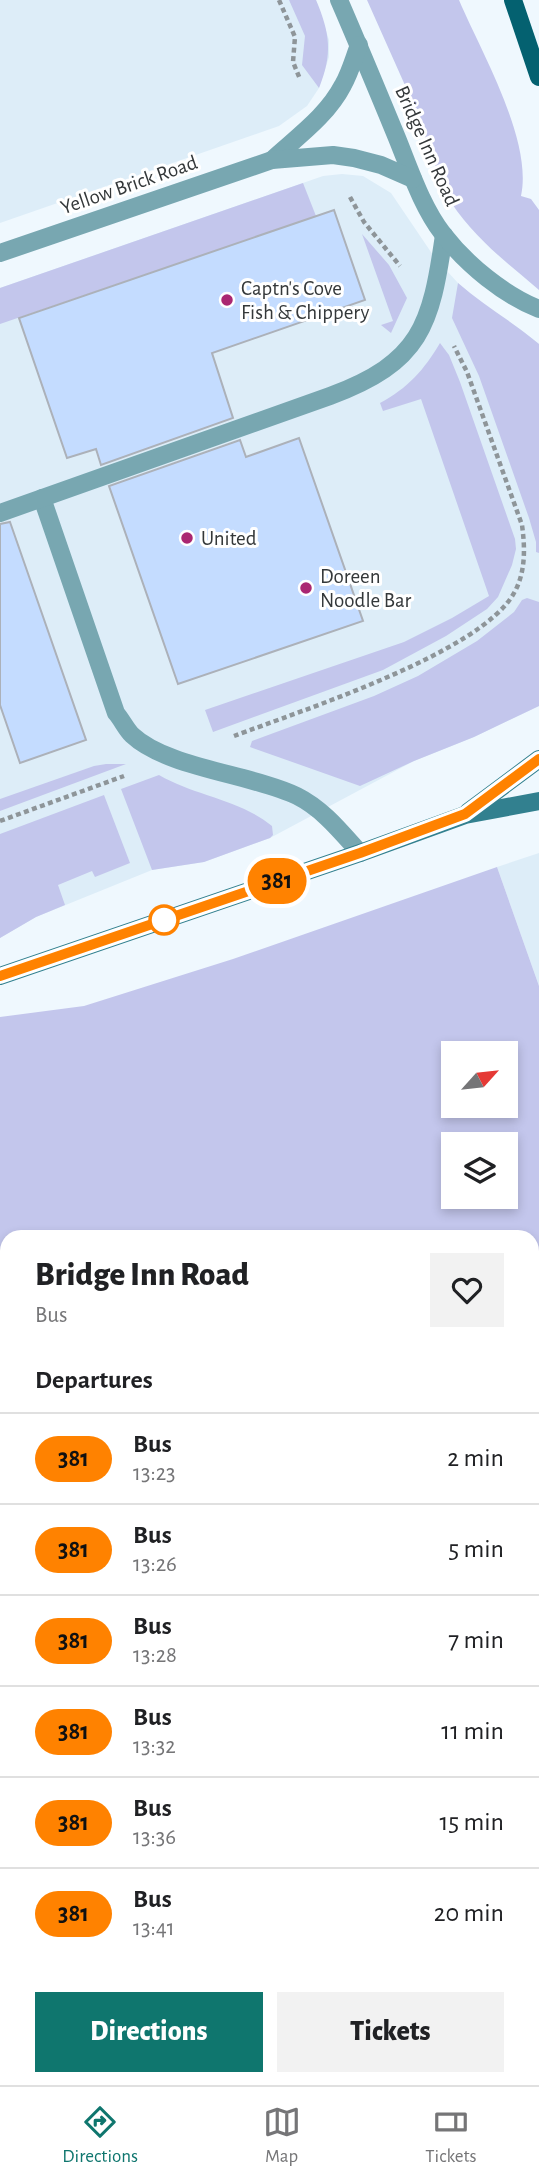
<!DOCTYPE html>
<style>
body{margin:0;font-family:"Alegreya Sans",sans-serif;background:#f2f2f2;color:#202124;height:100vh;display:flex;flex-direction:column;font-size:26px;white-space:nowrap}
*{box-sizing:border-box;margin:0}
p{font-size:23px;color:#757577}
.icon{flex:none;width:38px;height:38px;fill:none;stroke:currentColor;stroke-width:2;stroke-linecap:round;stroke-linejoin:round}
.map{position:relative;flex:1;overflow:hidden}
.sheet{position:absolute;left:0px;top:1230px;width:539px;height:856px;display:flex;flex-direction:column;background:#fff;border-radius:21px 21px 0 0;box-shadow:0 4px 10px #0003}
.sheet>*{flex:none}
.badge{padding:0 14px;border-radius:23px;font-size:24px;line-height:46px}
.needle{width:46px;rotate:63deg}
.tools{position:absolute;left:441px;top:1041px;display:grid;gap:14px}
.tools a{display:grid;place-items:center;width:77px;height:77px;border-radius:0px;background:#fff;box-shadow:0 4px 10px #0003;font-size:35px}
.map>.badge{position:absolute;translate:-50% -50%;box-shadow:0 0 0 4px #fff}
h2{padding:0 35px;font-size:26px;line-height:63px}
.round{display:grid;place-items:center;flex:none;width:74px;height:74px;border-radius:0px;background:#f2f2f2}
.overview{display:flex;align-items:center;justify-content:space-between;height:119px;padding:0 35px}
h1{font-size:33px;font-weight:800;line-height:52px}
.cta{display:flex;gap:14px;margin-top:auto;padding:14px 35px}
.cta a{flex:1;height:80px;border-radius:0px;background:#0f766e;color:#fff;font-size:28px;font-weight:800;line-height:80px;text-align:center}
.cta a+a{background:#f2f2f2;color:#202124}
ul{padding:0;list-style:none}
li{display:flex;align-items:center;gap:21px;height:91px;padding:0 35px;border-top:2px solid #e0e0e0}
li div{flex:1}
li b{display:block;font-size:26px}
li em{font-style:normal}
li .badge{min-width:77px;font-weight:700;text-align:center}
.tab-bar{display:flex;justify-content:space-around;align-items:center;height:98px;border-top:2px solid #e0e0e0;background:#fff;font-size:19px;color:#757577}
.tab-bar a{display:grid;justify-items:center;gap:4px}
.tab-bar .active{color:#0f766e}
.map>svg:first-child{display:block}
</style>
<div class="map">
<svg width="539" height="2085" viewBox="0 0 539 2085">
<rect width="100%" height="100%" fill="#eff8fe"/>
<!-- built -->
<g fill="#ddedf8">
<polygon points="0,0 316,0 329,40 329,57 319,88 307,106 279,126 0,223"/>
<polygon points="342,174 363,176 391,193 435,258 458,283 482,304 520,329 539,344 539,706 474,737 414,761 270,838 204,862 152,870 36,917 0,938 0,288 323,176"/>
<polygon points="539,853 539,986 497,867"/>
</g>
<!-- green -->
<g fill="#c3c6ec" fill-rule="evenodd">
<path d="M 289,0 L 316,0 C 330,33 333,54 319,88 L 302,65 L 305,36 Z"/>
<path d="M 367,0 L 459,0 C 481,52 533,140 521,196 L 531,199 L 539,210 L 539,290 C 505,261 469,234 446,194 L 408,92 Z"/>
<polygon points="303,183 316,216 0,324 0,288"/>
<polygon points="362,234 389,265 407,298 391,333 381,325 393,321"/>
<path d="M 458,283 C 483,305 513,322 539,344 L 539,553 L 536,552 L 536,542 L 529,518 L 479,376 L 452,318 Z"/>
<path d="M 440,343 L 449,355 L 460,382 L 515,539 L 516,549 L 512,565 L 498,597 L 487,609 L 446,636 L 383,670 L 213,732 L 205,710 L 404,642 L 452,618 L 489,596 L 421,399 L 383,411 L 380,403 C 408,388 424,370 440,343 Z"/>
<polygon points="527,598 539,602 539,706 474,737 414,761 360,786 250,747 252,741 374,696 418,676 477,641 514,612 522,600"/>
<polygon points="106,764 126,764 0,811 0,799 94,766"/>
<path d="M 159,775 C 195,796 239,799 272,826 L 273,835 L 270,838 L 204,862 L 152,870 L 121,789 Z"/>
<polygon points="104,795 130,863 95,877 92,871 58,885 65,905 36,917 0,938 0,834"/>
<path d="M 497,867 L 539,986 L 539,2085 L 0,2085 L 0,1017 L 84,1006 L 233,959 ZM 453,1054 L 506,1054 L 506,1106 L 453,1106 ZM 453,1144 L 506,1144 L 506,1197 L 453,1197 ZM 7,1237 L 532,1237 L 532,2079 L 7,2079 Z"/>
</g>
<!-- building -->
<g fill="#c4dcff" stroke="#acb1b9" stroke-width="2">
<polygon points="334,210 365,300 212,353 233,418 101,465 96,449 67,458 19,318"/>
<polygon points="299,438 363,621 178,684 109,486 240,440 246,457"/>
<polygon points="10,522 86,740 20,763 0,705 0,524"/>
</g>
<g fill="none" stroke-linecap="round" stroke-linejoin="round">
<!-- path -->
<g stroke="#8e9599" stroke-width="4.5" stroke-dasharray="5 3.5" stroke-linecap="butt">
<polyline points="279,0 295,37 293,62 300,79"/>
<polyline points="350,197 364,222 400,266"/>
<path d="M 234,736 C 300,711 481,653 514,593 C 526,572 525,547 522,525 L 467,372 L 454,346"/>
<polyline points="0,821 124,776"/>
</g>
<!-- lane -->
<g stroke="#78a7b1" stroke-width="18">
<path d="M 42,498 L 116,713 C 122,720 126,729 132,735 C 167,768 251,774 297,796 C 323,809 341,832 360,853"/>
<path d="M 0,513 L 330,396 C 421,362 431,326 444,235"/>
</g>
<!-- street -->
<g stroke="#78a7b1" stroke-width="18">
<path d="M 339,0 C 359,46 378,92 397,138 C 410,170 422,207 443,234 C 467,265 504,295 539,309"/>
<path d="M 272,160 C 297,137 327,116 343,85 C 350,73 354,58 359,45"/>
<polyline points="0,253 272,160 333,155 354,158 381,165 413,179"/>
</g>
<!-- secondary -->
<g stroke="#32808f" stroke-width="18">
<polyline points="468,812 539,759"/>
<polyline points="0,976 360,853 465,815 539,801"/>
</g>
<!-- primary -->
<polyline stroke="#046170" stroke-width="18" points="513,0 539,77"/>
</g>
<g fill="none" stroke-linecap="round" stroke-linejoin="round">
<!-- line casing -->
<g stroke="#fff" stroke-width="16">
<polyline id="line" points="0,976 360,853 465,814 539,759"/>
</g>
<!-- line -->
<use href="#line" stroke="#ff8200" stroke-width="10"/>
</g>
<!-- markers -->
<g fill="#aa2772" stroke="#fff" stroke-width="2.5">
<circle cx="227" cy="300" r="7"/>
<circle cx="187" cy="538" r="7"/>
<circle cx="306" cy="588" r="7"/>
</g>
<circle fill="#fff" stroke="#ff8200" stroke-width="3.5" cx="164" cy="920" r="14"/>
<g text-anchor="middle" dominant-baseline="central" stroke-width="6" stroke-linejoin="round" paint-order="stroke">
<!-- street labels -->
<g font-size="21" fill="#34383a" stroke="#fff">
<text transform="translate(427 146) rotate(66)">Bridge Inn Road</text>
<text transform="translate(129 185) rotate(-19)">Yellow Brick Road</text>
</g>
<!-- poi labels -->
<g font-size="21" fill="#34383a" stroke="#fff" text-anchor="start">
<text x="241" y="288">Captn's Cove<tspan x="241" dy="24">Fish &amp; Chippery</tspan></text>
<text x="201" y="538">United</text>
<text x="320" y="576">Doreen<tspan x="320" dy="24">Noodle Bar</tspan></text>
</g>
</g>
</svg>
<div class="tools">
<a><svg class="needle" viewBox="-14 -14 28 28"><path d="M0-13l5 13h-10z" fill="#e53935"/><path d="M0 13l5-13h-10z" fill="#757577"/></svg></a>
<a><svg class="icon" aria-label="layers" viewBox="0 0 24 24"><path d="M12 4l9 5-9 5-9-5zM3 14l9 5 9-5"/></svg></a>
</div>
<b class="badge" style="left:277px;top:881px;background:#ff8200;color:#111">381</b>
<section class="sheet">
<div class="overview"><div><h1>Bridge Inn Road</h1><p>Bus</p></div><a class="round"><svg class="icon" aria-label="heart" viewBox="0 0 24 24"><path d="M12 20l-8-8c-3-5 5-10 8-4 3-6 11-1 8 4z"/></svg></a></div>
<h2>Departures</h2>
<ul>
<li><span class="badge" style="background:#ff8200;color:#111">381</span><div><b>Bus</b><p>13:23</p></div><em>2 min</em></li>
<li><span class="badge" style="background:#ff8200;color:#111">381</span><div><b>Bus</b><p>13:26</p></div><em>5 min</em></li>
<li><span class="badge" style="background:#ff8200;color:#111">381</span><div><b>Bus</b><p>13:28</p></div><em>7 min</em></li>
<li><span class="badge" style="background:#ff8200;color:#111">381</span><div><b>Bus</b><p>13:32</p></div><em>11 min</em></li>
<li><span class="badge" style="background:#ff8200;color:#111">381</span><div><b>Bus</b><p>13:36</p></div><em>15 min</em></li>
<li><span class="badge" style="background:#ff8200;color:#111">381</span><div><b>Bus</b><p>13:41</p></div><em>20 min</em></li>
</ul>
<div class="cta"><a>Directions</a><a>Tickets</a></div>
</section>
</div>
<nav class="tab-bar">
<a class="active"><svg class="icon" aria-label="directions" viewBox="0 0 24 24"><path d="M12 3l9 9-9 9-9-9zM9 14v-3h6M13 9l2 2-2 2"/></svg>Directions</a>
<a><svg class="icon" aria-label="map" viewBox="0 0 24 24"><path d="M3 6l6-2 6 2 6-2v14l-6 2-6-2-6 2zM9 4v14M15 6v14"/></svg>Map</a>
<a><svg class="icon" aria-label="tickets" viewBox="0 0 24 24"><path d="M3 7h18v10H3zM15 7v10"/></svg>Tickets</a>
</nav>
